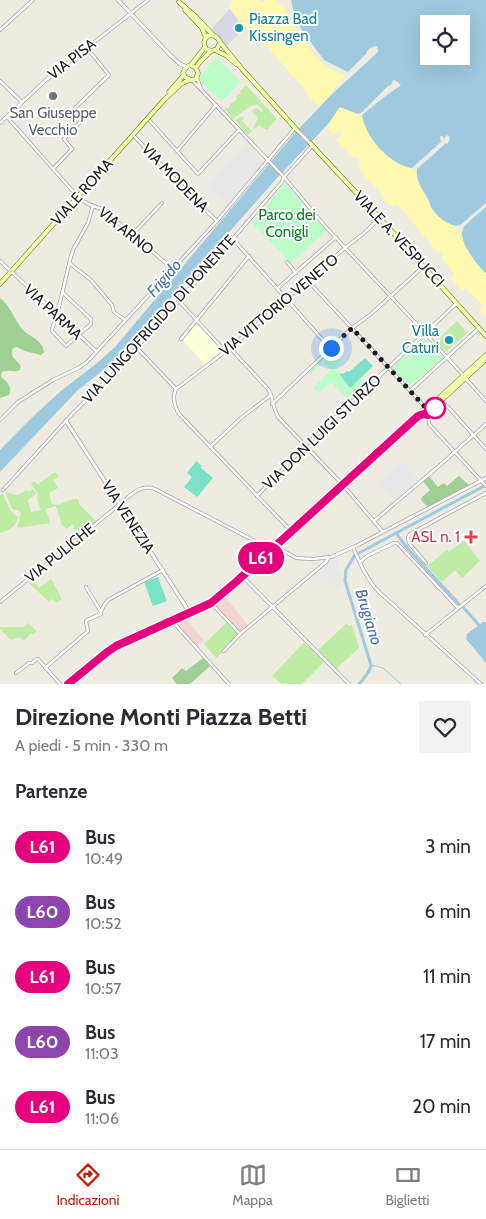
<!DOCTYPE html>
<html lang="it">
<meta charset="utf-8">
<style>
body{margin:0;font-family:Cabin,sans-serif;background:#f2f2f3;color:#2b2b33;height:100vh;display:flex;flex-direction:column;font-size:19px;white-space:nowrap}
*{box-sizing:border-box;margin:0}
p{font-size:16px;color:#7c7c81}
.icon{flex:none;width:28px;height:28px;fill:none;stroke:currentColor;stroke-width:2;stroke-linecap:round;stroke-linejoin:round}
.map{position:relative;height:684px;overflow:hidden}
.panel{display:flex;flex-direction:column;background:#fff;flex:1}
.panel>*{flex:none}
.badge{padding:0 10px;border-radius:16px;font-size:18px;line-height:32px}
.tools{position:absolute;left:420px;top:15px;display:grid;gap:10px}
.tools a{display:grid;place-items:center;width:50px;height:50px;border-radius:0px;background:#fff;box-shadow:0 5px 20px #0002;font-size:25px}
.you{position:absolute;width:25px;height:25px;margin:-12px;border:4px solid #fff;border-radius:50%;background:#1a73e8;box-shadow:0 0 0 8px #1a73e833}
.map>.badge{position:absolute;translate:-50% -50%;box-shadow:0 0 0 2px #fff}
h2{padding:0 15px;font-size:19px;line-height:45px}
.round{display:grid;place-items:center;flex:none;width:52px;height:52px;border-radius:0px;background:#f2f2f3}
.summary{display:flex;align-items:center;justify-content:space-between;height:85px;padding:0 15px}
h1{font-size:24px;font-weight:700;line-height:38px}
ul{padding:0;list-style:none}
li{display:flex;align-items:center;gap:15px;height:65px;padding:0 15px}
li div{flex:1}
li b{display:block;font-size:19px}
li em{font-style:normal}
li .badge{min-width:55px;font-weight:700;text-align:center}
.menu{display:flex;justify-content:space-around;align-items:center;height:70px;border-top:1px solid #e1e1e2;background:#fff;font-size:14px;color:#7c7c81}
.menu a{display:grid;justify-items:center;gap:2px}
.menu .active{color:#c91800}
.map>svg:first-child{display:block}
</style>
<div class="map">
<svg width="486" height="684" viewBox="0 0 486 684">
<rect width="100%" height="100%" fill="#eeece1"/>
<!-- commercial -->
<g fill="#f1d5cf">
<polygon points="224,597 238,612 248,626 240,633 213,606"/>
<polygon points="186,619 204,640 203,642 196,646 176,624 176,623"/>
</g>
<!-- education -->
<polygon fill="#fbffda" points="197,324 221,350 205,365 183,340 195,325"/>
<!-- grass -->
<g fill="#bfeca4">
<polygon points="246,85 277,119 267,130 259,125 248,135 235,120 239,118 243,117 244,118 242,121 252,131 254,129 253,128 258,118 251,111 257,108 261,112 263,110 257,104 249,107 233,119 224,109 226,107 227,109 230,106 229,105 237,99 236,97 241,93 240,91"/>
<polygon points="457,321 467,333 446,352 438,343 441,340 439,338"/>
<polygon points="55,472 59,476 53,480 58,488 49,493 52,504 57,505 76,498 78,501 79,499 79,504 95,520 95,522 82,532 80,530 77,533 73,528 74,526 72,524 67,529 62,525 56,506 46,509 50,523 19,528 17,527 19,522 21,513 19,511 12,509 5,492 17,495 27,490 28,492 33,489 36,494 28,500 31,512 41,510 37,500 38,494 31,484 34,481 38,484"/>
<path d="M 3,493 C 6,501 9,512 18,517 C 17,526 8,531 0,533 L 0,495 Z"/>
<polygon points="464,540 480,561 462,578 455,570 442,582 427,566 447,550 449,552"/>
<polygon points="33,578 39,588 51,579 62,599 56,603 52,599 49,602 28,582"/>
<polygon points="227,622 239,634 230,645 216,658 204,644"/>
<polygon points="28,623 37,631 33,635 31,633 24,641 19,637 11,640 0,629 0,627 24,627"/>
<polygon points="347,623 348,626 352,625 359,648 336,669 317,651"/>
<polygon points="304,642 324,662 302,684 287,684 285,683 282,684 272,676"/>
</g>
<!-- forest -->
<g fill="#9ed094">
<path d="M 0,298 C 11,306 14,320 23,330 C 31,338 42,339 44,352 L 41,355 L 25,351 L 17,347 L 13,348 C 9,357 16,359 21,366 L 20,370 C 13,373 8,369 2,372 L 1,377 C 7,382 13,387 9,395 L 0,398 Z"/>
<polygon points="429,476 438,487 444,483 447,486 459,476 469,485 428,507 421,500 422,497 430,490 423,481"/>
<polygon points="203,658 210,666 190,684 177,684 172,678 182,668 186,671"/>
</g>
<!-- sand -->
<g fill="#fff8af">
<polygon points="230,0 260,0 262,3 265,0 276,0 284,7 289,17 300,35 317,58 330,69 345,76 334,89 332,94 319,107 306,93 307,92 263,42 264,41 261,38 259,40 254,36 249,40 246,37 250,30 238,20 229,6 232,3"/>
<path d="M 340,107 L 358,114 L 361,117 L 362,115 L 363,121 L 408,167 L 412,168 L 412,171 L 413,172 L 417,169 L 417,174 L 420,187 L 427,198 L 433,210 L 455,226 L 459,227 L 455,232 L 458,233 L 461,230 C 463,245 474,264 486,273 L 486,317 L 479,310 L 483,306 L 466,288 L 462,290 L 451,278 L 455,274 L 441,258 L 444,255 L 440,251 L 438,253 L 397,204 L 393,207 L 390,204 L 389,205 L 382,198 L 383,197 L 382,195 L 358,168 L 361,165 L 359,163 L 360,161 L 355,156 L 352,157 L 345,150 L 347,148 L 345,146 L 343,148 L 336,140 L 340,137 L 341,134 L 339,131 L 332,135 L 327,127 L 328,124 Z"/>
</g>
<!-- park -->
<g fill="#bbfcc8">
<polygon points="216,57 241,82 222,101 197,80"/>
<polygon points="285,183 326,231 291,263 252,223"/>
<polygon points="425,338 443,357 410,386 392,368"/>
<polygon points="332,350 341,361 335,368 341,373 340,375 349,388 361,378 367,385 356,395 356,396 351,402 331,382 319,393 313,388 331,370 323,362 310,375 307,372"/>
</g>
<!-- pitch -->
<g fill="#7be2c7">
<polygon points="365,358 373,366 350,388 340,375 341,373 343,374 347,371 349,372"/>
<polygon points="196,461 202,466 200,467 213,478 197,497 184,487 192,477 187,473"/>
<polygon points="158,577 167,601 153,606 144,582"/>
</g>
<!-- parking -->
<g fill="#e8e8e8">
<polygon points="24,116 40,134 31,143 14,124"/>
<polygon points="246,144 264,163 228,205 207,187"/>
<polygon points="351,334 358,341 340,359 333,351"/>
<polygon points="403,462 419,481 395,501 386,491 384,492 378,485"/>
<polygon points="339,557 337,564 337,572 341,573 341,588 338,590 318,569 332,559"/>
</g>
<!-- plaza -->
<polygon fill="#d7d6e4" points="230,9 238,20 247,28 225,46 219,36 213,33 211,29"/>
<!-- water -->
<g fill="#9fc9df" fill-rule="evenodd">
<path d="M 291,0 L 486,0 L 486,203 L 459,226 C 449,226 439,218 433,210 C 430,207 430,202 428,199 C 422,187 416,183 417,169 L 446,143 L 448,144 L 450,137 L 446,135 L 445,139 L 442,136 L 440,136 L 441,142 L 412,168 C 390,165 365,137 362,115 L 383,98 L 401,85 L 396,81 L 393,80 L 391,85 L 388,86 L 361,113 L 358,114 L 340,107 L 328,124 L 278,177 L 116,360 L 78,390 L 0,472 L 0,450 C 19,430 40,409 61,391 C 79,377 98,363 115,347 L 294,134 L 332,94 L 378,52 L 378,48 L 376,46 L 370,48 L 367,51 L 366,54 L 348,72 L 324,60 L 301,29 L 294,14 ZM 429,24 L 461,24 L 461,56 L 429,56 Z"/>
<path d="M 486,207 L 486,273 C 478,267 457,239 463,229 C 465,223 481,212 486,207 Z"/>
<polygon points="483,622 486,622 486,663 466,639 467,634"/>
</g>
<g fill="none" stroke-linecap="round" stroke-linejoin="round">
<!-- stream -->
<polyline stroke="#9fc9df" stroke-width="1" points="371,665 383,668 401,684"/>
<!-- canal -->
<g stroke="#9fc9df" stroke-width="3">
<polyline points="396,533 408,549 459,604"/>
<polyline points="357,554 486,485"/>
<path d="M 355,555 L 346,570 L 345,581 L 371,665 C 370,673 364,678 359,684"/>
<polyline points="463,607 479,625"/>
</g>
<!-- minor casing -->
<g stroke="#a3a3a3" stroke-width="4">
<g id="minor">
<polyline points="0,30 33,0"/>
<polyline points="197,78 201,89"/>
<polyline points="192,80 284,177 324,225 425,333 463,375"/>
<polyline points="0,81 22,102"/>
<polyline points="7,117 78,197 88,204 102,209 173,269"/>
<polyline points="150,121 198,174 239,130"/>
<polyline points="0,123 46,80 148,0"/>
<polyline points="133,135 191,196 217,221"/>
<polyline points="177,151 216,105"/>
<polyline points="53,169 72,149 64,139 83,119 75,108 109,75 87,48"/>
<polyline points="132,235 162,203"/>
<polyline points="233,239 330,348"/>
<polyline points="0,261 96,351"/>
<polyline points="287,262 296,273"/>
<polyline points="69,263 91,280 112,305 114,312 125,320"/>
<polyline points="308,281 425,407"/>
<polyline points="278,288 336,237"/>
<polyline points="62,292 91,319 91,324 66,346 52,331 52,329 57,315 71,256 74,248 88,223 93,206"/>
<polyline points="179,301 225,351"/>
<polyline points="181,339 249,256"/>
<polyline points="137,348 176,389"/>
<path d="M 230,348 L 268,389 C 274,398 272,408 279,418 L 343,485 L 383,532"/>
<polyline points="467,377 467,380 486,401"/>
<polyline points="176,389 230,348 346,247 363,234 380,218"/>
<path d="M 176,389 C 172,397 175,407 179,414 L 291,531"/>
<polyline points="410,391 479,328"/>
<polyline points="441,401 448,407 486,449"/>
<polyline points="272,404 352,328 371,314 423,267"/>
<polyline points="429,415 429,424 486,486"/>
<polyline points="0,420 18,402 53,380 80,367 87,362 217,221 295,128"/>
<polyline points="210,447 241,418 271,395"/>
<polyline points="3,490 74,412 111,376 179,301 282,182 284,177 312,146"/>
<polyline points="257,496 306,445 457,303"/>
<polyline points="374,521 439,466 486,424"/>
<polyline points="275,546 296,558 312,559 331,557 358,545 486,478"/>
<path d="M 353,547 C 360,563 366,578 378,591 L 481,684"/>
<polyline points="360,562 367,556 394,543 397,543 458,608"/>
<polyline points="426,563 409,543 408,537 410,534 486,493"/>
<polyline points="242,576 349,684"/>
<path d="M 0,602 L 120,504 C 130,496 141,483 155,489 L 270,549"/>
<polyline points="211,603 240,634 326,562 329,557"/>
<polyline points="101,612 104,605 108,600 163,570"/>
<polyline points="172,621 229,684"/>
<polyline points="425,635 486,586"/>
<polyline points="224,651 240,634"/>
<polyline points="45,668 87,632 88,631 86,622 87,620 101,614 101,612 86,587"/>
<polyline points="16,673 29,663 32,663 37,659 38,659 60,684"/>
</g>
</g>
<!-- tertiary casing -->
<g stroke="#a3a3a3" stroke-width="4.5">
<g id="tertiary">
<polyline points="118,0 170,55 180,64 187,67"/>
<polyline points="297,130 310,143"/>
<polyline points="66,421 190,613"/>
</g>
</g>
<!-- secondary casing -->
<g stroke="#5c7700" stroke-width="5">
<g id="secondary">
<polyline points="179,2 195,16 213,35"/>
<polyline points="185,10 202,28 206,38"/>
<path d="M 220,42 L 217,49 L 212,51 L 206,49 C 199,37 214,29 220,42 L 242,69 L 297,130"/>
<polyline points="215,50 227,56 236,64"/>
<polyline points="191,65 196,68 198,73 196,79 191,80 185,77 183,73 185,69 188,66 191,65 205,47"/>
<polyline points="196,68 199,63 211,51"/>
<polyline points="169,92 184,75"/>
<polyline points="310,143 377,215 486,336"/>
<polyline points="0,284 164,100 181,84 189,80"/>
<polyline points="429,407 486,355"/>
<polyline points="421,415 424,414 427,415 430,414 444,398 486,359"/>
<polyline points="68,684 106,653 116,646 190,613 211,603 217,598 343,485 423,410"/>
</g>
</g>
<!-- minor -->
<use href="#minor" stroke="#fff" stroke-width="2.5"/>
<!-- tertiary -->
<use href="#tertiary" stroke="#fff" stroke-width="3"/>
<!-- secondary -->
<use href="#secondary" stroke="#f0fdb1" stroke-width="4"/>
</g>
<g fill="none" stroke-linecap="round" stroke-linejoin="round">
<!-- line casing -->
<g stroke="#fff" stroke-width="11">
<polyline id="line" points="68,684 106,653 116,646 211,603 237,581 418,416 424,414 428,415 435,408"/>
</g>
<!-- line -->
<use href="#line" stroke="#e6007e" stroke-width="8"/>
<!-- walk -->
<polyline stroke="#1c1c1c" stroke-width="5" stroke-dasharray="0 9" points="331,348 352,328 425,407 430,407 431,412 435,408"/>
</g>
<!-- markers -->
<g fill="#0f9aa8" stroke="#fff" stroke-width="2">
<circle cx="239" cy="28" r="5"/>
<circle cx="449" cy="340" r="5"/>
</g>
<circle fill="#6b7280" stroke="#fff" stroke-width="2" cx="53" cy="96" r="5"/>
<circle fill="#fff" stroke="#e6007e" stroke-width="2.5" cx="435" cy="408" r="10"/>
<path fill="#e0444e" stroke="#fff" stroke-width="2" d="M468.5 529.5h5v5h5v5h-5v5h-5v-5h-5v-5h5z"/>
<g text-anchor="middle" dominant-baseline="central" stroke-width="4" stroke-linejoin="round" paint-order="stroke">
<!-- culture labels -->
<g font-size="15" fill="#0d838f" stroke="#fff" text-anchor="start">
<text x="249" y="19">Piazza Bad<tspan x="249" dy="17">Kissingen</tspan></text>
<text x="439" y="331" text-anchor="end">Villa<tspan x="439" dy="17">Caturi</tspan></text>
</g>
<!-- street labels -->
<g font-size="15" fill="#1c1c1c" stroke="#fff">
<text transform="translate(72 59) rotate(-38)">VIA PISA</text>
<text transform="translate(175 178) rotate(46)">VIA MODENA</text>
<text transform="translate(82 192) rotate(-48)">VIALE ROMA</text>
<text transform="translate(126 231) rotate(39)">VIA ARNO</text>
<text transform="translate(399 239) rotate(47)">VIALE A. VESPUCCI</text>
<text transform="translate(279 305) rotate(-40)">VIA VITTORIO VENETO</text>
<text transform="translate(53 312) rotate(43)">VIA PARMA</text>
<text transform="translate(159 319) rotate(-48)">VIA LUNGOFRIGIDO DI PONENTE</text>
<text transform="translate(322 432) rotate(-44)">VIA DON LUIGI STURZO</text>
<text transform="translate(128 517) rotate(57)">VIA VENEZIA</text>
<text transform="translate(60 553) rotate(-39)">VIA PULICHE</text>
</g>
<!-- worship labels -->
<g font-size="15" fill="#5b616d" stroke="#fff">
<text x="53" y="113">San Giuseppe<tspan x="53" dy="17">Vecchio</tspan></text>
</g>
<!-- park labels -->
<g font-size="15" fill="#067f1e" stroke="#fff">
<text x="287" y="215">Parco dei<tspan x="287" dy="17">Conigli</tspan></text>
</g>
<!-- health labels -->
<g font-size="15" fill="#be3a42" stroke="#fff" text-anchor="end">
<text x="460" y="537">ASL n. 1</text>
</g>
<!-- water labels -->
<g font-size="16" font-style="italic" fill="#446eb0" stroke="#fff">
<text transform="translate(164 278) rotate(-49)">Frigido</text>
<text transform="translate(369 617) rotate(73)">Brugiano</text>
</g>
</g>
</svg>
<div class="tools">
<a><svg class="icon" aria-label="locate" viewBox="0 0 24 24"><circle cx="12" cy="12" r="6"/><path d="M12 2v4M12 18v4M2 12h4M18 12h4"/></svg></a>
</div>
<div class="you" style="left:331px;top:348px"></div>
<b class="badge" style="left:261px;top:558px;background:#e6007e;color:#fff">L61</b>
</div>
<section class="panel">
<div class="summary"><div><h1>Direzione Monti Piazza Betti</h1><p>A piedi · 5 min · 330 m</p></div><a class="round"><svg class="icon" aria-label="heart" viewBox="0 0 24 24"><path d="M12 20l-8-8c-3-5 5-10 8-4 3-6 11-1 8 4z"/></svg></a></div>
<h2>Partenze</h2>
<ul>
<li><span class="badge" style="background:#e6007e;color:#fff">L61</span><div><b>Bus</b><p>10:49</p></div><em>3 min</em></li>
<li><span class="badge" style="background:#8e44ad;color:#fff">L60</span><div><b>Bus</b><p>10:52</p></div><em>6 min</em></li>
<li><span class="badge" style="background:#e6007e;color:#fff">L61</span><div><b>Bus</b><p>10:57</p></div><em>11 min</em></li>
<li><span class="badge" style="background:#8e44ad;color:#fff">L60</span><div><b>Bus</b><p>11:03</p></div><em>17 min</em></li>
<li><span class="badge" style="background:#e6007e;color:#fff">L61</span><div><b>Bus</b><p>11:06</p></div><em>20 min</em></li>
</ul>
</section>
<nav class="menu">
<a class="active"><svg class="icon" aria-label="directions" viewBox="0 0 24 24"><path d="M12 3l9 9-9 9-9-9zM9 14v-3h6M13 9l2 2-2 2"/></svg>Indicazioni</a>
<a><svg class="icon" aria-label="map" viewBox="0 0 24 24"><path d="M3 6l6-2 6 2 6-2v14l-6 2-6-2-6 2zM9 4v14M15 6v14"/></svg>Mappa</a>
<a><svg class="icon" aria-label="tickets" viewBox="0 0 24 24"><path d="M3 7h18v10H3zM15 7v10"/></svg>Biglietti</a>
</nav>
